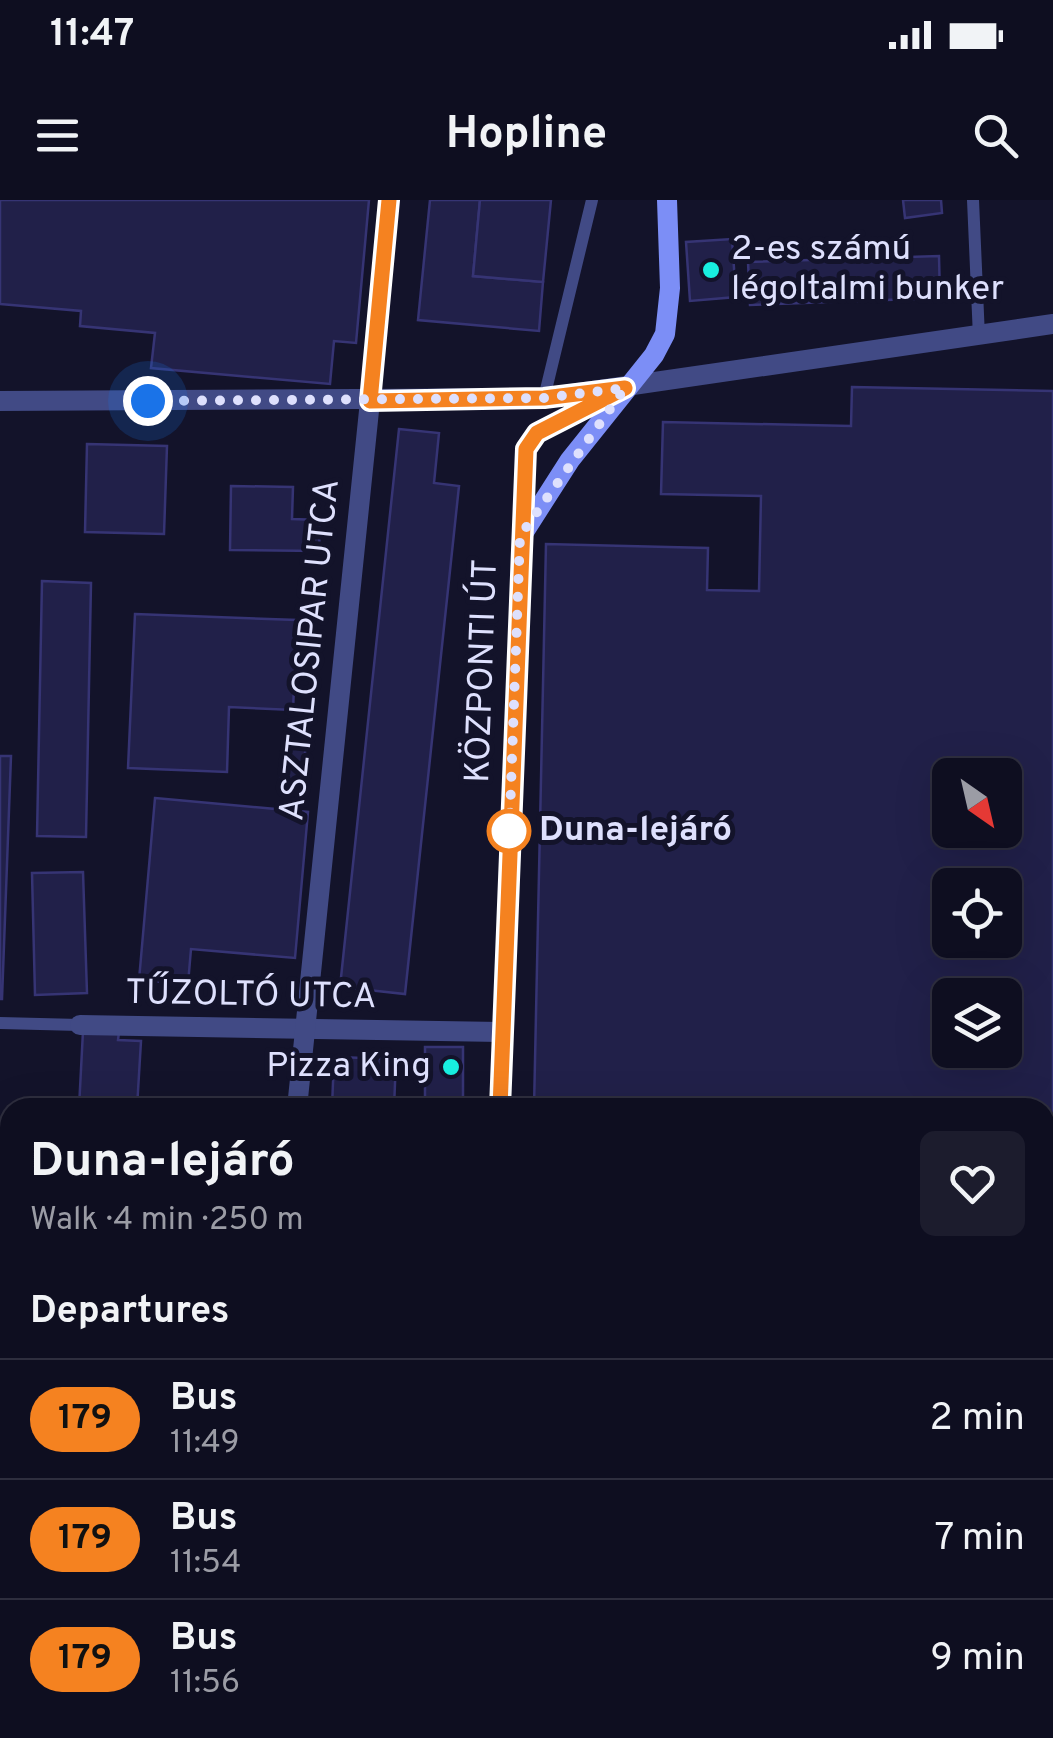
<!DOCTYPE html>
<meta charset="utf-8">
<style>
body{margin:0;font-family:Overpass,sans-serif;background:#1c1c2d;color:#f1f3f6;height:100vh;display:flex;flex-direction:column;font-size:38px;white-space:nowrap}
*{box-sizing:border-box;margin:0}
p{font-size:32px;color:#9b9ca5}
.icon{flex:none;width:55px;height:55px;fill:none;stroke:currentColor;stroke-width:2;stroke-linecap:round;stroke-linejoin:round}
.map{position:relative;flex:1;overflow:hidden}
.sheet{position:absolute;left:0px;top:898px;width:1055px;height:642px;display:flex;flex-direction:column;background:#0e0e20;border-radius:30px 30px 0 0;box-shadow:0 10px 40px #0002,0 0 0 2px #2e2e3e}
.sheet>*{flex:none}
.badge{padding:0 20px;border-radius:32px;font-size:35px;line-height:65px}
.needle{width:65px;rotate:146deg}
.tools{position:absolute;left:932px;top:558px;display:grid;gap:20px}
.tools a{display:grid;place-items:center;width:90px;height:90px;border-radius:15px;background:#0e0e20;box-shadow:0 10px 40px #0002,0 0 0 2px #2e2e3e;font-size:50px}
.you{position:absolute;width:50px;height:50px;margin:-25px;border:8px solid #fff;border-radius:50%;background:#1a73e8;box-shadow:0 0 0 15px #1a73e833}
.map>.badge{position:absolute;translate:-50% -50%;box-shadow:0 0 0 5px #fff}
h2{padding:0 30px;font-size:38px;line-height:90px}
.round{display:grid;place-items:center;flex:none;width:105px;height:105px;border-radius:15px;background:#1c1c2d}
.head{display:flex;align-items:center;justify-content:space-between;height:170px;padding:0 30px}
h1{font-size:48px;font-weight:700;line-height:75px}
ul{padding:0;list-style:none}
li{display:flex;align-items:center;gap:30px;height:120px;padding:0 30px;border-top:2px solid #2e2e3e}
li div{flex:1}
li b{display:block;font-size:38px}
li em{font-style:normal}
li .badge{min-width:110px;font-weight:700;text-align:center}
.status{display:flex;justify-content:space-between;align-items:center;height:70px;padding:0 50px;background:#0e0e20;direction:ltr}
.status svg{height:28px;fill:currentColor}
header{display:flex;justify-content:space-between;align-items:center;height:130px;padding:0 30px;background:#0e0e20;font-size:45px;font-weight:700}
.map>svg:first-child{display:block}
</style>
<div class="status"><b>11:47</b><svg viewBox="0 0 49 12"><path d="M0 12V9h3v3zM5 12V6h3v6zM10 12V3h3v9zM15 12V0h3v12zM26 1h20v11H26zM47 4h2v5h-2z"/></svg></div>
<header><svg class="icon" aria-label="menu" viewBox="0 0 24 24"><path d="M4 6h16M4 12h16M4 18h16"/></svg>Hopline<svg class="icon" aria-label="search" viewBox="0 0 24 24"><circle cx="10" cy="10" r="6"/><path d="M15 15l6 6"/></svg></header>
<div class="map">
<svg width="1053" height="1538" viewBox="0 0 1053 1538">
<rect width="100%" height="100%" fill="#13132a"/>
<!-- building -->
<g fill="#212049" stroke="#363474" stroke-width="2.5" fill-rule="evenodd">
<polygon points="0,0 369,0 356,143 334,141 330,184 151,168 155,133 80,126 81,111 0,104"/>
<polygon points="430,0 480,0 473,76 543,82 539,131 418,120"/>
<polygon points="480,0 551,0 543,82 473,76"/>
<polygon points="903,0 941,0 942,13 905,18"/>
<polygon points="732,39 736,97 690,101 686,42"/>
<polygon points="939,56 940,98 750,105 748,62"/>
<path d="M 852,187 L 1053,191 L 1053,955 L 1045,955 L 1045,908 L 534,908 L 546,344 L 708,348 L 707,390 L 759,391 L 761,296 L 661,294 L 663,222 L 851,226 ZM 950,575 L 1005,575 L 1005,630 L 950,630 ZM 950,685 L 1005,685 L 1005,740 L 950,740 ZM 950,795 L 1005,795 L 1005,850 L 950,850 Z"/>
<polygon points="399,229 439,233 434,283 459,286 405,794 340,787"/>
<polygon points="87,244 167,246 164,334 85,332"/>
<polygon points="231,286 293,287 292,319 320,320 319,351 230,350"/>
<polygon points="42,381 91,383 86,637 37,636"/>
<polygon points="135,414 297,420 293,510 229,507 227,572 128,568"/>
<polygon points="285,542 306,544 302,580 281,578"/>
<polygon points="0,556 11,556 2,799 0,799"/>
<polygon points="155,598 308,612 295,758 191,749 188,784 139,780"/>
<polygon points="83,672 87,793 35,795 32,673"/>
<polygon points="83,831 119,832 118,840 141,841 137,908 79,908"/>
<rect x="425" y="847" width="38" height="61"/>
<polygon points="334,857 396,859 394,908 332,908"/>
<rect x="1045" y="1003" width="8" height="301"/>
<rect x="0" y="1054" width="10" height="191"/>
<polygon points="0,1425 10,1425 10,1530 334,1530 334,1538 0,1538"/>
<polygon points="1045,1438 1053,1452 1053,1516 1045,1521"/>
<rect x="382" y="1530" width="72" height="8"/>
<rect x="525" y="1530" width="380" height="8"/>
<rect x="931" y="1530" width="70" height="8"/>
</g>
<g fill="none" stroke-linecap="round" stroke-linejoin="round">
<!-- lane -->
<g stroke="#414a85" stroke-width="12">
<polyline points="973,0 979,137"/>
<polyline points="544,198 592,0"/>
<polyline points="370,201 389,0"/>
<polyline points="0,823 80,825"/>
<polyline points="1045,976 1053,976"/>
<polyline points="919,1530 919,1538"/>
<polyline points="359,1538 359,1530"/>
</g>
<!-- street -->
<g stroke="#414a85" stroke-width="20">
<polyline points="0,201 544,198 1053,124"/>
<polyline points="80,825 501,832"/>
<polyline points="297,908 370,201"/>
<polyline points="0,1048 10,1048"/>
<polyline points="0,1377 10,1377"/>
</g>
<!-- secondary -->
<g stroke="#7c8ef6" stroke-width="20">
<polyline points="522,335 570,260 654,155 665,134 670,88 667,0"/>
<polyline points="500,908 526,249 537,233 625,188"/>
<polyline points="490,1530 490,1538"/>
</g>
</g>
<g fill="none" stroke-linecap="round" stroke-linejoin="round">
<!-- line casing -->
<g stroke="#fff" stroke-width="22">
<polyline id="line" points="389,0 370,201 544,198 625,188 537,233 526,249 500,908"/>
</g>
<!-- line -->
<use href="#line" stroke="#f58220" stroke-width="15"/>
<!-- walk -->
<polyline stroke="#dee0fd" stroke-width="10" stroke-dasharray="0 18" points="148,201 544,198 625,188 520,336 509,642 509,631"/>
</g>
<!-- markers -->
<g fill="#18efe0" stroke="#13132a" stroke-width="4">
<circle cx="711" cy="70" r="10"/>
<circle cx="451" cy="867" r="10"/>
</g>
<circle fill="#fff" stroke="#f58220" stroke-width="5" cx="509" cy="631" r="20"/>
<g text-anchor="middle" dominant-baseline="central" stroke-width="10" stroke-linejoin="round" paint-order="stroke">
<!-- poi labels -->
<g font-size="35" fill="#dee0fd" stroke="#13132a" text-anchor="start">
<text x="731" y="50">2-es számú<tspan x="731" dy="40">légoltalmi bunker</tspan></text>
<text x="431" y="867" text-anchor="end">Pizza King</text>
</g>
<!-- street labels -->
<g font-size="35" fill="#dee0fd" stroke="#13132a">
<text transform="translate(311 450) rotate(-84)">ASZTALOSIPAR UTCA</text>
<text transform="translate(483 471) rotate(-88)">KÖZPONTI ÚT</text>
<text transform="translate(251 796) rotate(1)">TŰZOLTÓ UTCA</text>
</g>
<!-- stop labels -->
<g font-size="35" font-weight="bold" fill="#dee0fd" stroke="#13132a" text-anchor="start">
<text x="539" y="631">Duna-lejáró</text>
</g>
</g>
</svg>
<div class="tools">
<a><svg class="needle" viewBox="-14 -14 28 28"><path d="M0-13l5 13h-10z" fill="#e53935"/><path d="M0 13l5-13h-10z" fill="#9b9ca5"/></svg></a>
<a><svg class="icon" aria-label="locate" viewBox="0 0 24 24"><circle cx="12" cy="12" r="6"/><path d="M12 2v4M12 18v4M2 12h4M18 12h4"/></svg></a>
<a><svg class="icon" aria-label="layers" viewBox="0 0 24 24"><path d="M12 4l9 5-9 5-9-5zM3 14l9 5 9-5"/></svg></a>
</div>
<div class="you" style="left:148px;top:201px"></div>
<section class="sheet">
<div class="head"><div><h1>Duna-lejáró</h1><p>Walk · 4 min · 250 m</p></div><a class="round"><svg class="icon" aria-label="heart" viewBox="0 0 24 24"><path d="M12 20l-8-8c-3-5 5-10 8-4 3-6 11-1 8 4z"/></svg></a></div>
<h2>Departures</h2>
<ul>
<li><span class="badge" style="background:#f58220;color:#111">179</span><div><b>Bus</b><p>11:49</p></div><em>2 min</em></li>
<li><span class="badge" style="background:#f58220;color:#111">179</span><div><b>Bus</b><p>11:54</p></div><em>7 min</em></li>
<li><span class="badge" style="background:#f58220;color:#111">179</span><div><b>Bus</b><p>11:56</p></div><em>9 min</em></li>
</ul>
</section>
</div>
